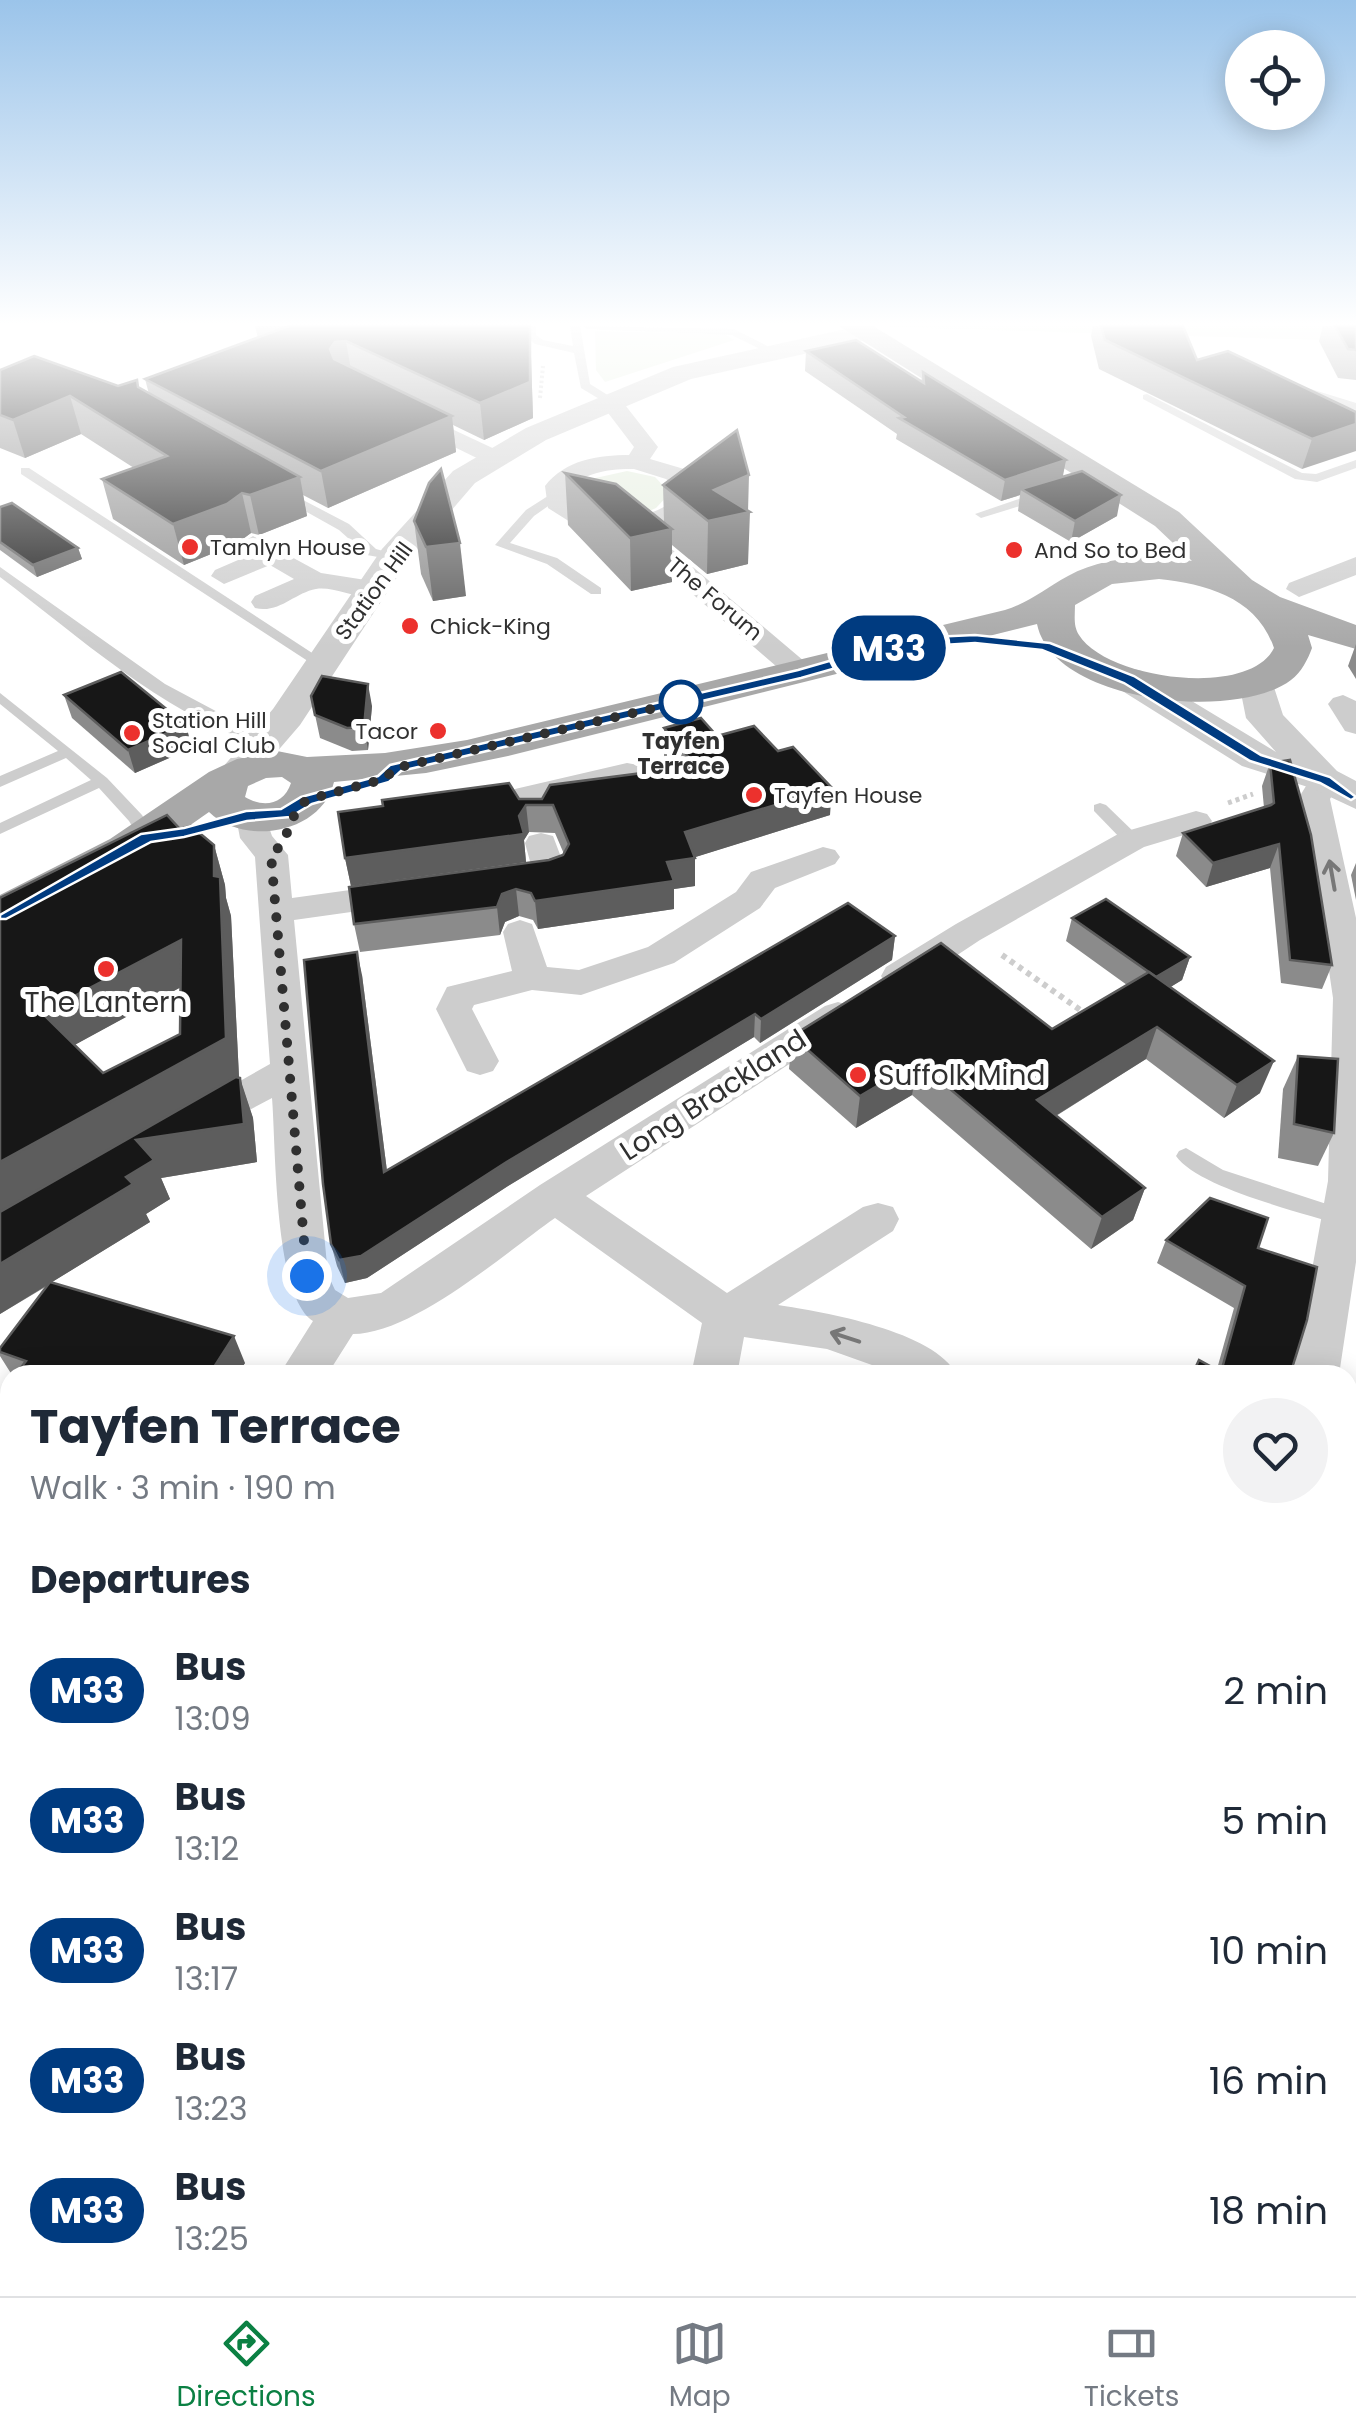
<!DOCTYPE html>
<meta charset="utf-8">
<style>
body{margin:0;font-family:Poppins,sans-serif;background:#f2f2f3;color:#1f2937;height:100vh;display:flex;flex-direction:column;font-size:38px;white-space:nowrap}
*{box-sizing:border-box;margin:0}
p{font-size:32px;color:#747a83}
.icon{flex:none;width:55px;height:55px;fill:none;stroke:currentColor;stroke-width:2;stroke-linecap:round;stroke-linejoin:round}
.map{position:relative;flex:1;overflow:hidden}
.sheet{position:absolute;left:0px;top:1365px;width:1358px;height:932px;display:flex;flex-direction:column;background:#fff;border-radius:30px 30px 0 0;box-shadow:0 5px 25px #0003}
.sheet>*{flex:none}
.badge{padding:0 20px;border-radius:32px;font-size:35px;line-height:65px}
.fabs{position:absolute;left:1225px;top:30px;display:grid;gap:20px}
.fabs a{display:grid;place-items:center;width:100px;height:100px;border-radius:50%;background:#fff;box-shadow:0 5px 25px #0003;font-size:50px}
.you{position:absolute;width:50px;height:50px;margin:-25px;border:8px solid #fff;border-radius:50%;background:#1a73e8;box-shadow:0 0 0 15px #1a73e833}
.map>.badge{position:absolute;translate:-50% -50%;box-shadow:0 0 0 5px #fff}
h2{padding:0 30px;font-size:38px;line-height:90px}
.round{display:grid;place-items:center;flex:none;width:105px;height:105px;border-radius:52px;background:#f2f2f3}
.overview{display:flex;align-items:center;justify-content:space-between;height:170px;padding:0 30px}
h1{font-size:48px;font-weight:700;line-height:75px}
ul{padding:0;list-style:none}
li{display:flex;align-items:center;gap:30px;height:130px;padding:0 30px}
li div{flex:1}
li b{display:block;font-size:38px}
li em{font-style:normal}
li .badge{min-width:110px;font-weight:700;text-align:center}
.dock{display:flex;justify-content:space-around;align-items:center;height:140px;border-top:2px solid #e0e1e3;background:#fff;font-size:28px;color:#747a83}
.dock a{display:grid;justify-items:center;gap:5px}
.dock .active{color:#0b8043}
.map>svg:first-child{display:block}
</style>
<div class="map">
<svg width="1356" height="2296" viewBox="0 0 1356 2296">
<rect width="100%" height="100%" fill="#fff"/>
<!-- green -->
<g fill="#e4eddd">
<polygon points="890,326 1356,326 1356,341 890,327"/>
<polygon points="595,331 724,334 734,340 605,382 596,370"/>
<polygon points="627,471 655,477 670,493 656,508 636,517 573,483"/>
</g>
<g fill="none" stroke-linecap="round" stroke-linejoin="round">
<!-- path-far2 -->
<polyline stroke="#cdcdcd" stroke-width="4" stroke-dasharray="2.5 2.5" stroke-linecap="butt" points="540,398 543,366"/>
<!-- path-far1 -->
<polyline stroke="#cdcdcd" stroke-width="5" stroke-dasharray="4 4" stroke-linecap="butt" points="1228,803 1253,794"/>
<!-- path -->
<polyline stroke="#cdcdcd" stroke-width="6" stroke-dasharray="5 5" stroke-linecap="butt" points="1002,955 1086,1014"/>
<!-- service -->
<g fill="#cdcdcd" fill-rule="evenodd">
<polygon points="526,326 536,326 536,335 543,340 573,346 570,326 580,326 590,384 614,399 614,403 606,403 581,388 574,353 535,344 526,336"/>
<polygon points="582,326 734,329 779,352 770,354 732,335 587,329"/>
<polygon points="1288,382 1356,403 1356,410 1288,386"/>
<polygon points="1147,394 1302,473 1316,474 1356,460 1356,468 1317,482 1295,479 1143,399 1143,395"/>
<polygon points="21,468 29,468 329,664 317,667 21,474"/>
<polygon points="284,490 349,524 376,549 401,556 394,560 367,555 339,530 280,497 278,494"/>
<polygon points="1042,491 1046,492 1046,498 981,518 975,514"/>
<polygon points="551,494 561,497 534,516 510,543 557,558 601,588 601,594 591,594 547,564 495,545 526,510"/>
<path d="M 0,567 L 165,684 L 272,741 L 264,746 C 165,716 81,638 0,577 Z"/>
<polygon points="0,693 107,778 142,815 155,837 153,841 141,841 129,821 99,788 0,834 0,823 91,780 66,758 0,787 0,776 58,751 0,704"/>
<polygon points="1100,803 1106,805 1138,836 1138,844 1126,844 1094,811 1094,805"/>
<path d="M 1186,1148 L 1223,1170 L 1351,1212 L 1354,1218 L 1351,1224 L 1344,1226 C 1304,1213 1198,1188 1176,1156 L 1179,1151 Z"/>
<polygon points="924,2288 966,2288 970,2296 928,2296"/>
</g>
<!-- minor -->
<g fill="#cdcdcd" fill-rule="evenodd">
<path d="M 610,394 L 618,396 L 658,447 L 650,459 L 684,469 L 703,488 C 698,516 674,523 649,530 L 811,667 L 815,673 L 811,679 L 791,679 L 622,533 L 575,525 L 548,508 L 545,486 C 565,460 598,455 629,455 L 634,447 L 599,401 ZM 634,469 L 666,479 L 678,489 L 676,499 C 642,525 604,521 569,500 L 569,488 C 589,471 610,469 634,469 Z"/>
<polygon points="407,408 501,452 505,457 501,462 485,462 399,420 396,415 399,410"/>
<path d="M 253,536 L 321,573 L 372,581 L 385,589 C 369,608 338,585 316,589 C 294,593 279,614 255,608 L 251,602 L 255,596 L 294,579 L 270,565 L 224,584 L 211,576 L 215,570 L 252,554 L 240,544 Z"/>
<polygon points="1356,557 1356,575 1299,597 1286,589 1289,583"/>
<polygon points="1343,695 1356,701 1356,734 1345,731 1328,704 1333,698"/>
<polygon points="627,763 638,765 643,772 638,779 544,801 549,816 544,823 522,823 510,796 515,789"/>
<polygon points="1325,771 1336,773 1341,780 1330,799 1356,918 1356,1262 1339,1375 1293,1375 1328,1181 1333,998 1314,868 1298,799 1314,773"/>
<path d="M 252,807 L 263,810 L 272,836 L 288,855 L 292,898 L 401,883 L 413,886 L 418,894 L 413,902 L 401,905 L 294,920 L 328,1275 L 335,1290 L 348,1298 L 381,1293 L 540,1185 L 825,1006 L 838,1002 L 851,1006 L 856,1015 L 851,1024 L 586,1196 L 727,1293 L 863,1207 L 878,1203 L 893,1207 L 899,1219 L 893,1231 L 778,1305 C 824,1312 935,1331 957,1375 L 900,1375 L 827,1349 L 744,1337 L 737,1375 L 691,1375 L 702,1323 L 555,1218 C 505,1253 413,1334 353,1334 L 327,1375 L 279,1375 L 313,1321 C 274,1297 276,1146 272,1098 L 199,1137 L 185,1132 L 179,1122 L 185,1112 L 270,1064 L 255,857 L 240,838 L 236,817 L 241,810 Z"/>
<polygon points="1196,811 1207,814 1212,821 1207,828 1144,847 980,940 912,985 899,988 886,985 881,976 886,967 956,924 1120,833"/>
<polygon points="541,833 553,836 567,873 562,881 513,890 501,887 496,879 501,871 531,865 525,843 529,836"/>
<polygon points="823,847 835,850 840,857 835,864 775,888 760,908 674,963 581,995 532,990 474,1005 472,1009 499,1061 493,1071 480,1075 467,1071 436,1009 447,987 512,971 503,932 508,924 520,920 532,924 547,967 579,970 648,947 736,892 751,872"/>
<polygon points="0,1649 10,1652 10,1704 0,1701"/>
<polygon points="10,1773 10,1839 0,1843 0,1778"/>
<polygon points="573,2288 643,2288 640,2296 570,2296"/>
<polygon points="1130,2288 1196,2288 1195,2296 1129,2296"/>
</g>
<!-- tertiary -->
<g fill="#cdcdcd" fill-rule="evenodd">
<polygon points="859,326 872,327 876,333 872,339 691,379 546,440 475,483 407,562 300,725 250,783 236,787 222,783 216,775 273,709 382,549 453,471 526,428 673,367"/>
<polygon points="1129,668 1142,671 1276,752 1246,718 1239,683 1244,675 1257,672 1270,675 1283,715 1337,771 1356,781 1356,809 1311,788 1242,766 1116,687 1111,679 1116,671"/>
</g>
<!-- primary -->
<path fill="#a8a8a8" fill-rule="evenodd" d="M 839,326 L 873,326 L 1179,512 L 1252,580 L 1280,597 L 1356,625 L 1356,649 L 1308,635 L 1312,648 C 1308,659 1301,673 1291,680 C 1236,722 1053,703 1037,624 L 508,756 L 426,773 L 334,782 C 322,833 245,847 209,812 L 142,859 L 17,926 L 0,930 L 0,895 L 110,839 L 209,772 L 237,759 L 277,751 L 307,757 L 385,753 L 467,740 L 1005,610 C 1030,602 1046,588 1068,576 C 1104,556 1152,554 1192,561 L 1155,526 ZM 1159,579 C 1207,584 1257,598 1274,648 C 1249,699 1106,679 1079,635 C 1073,626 1075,615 1075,605 L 1112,584 ZM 282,777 L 291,783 C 284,805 263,808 245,797 L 248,786 L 266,778 Z"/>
</g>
<!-- wall -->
<g fill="#8b8b8b" fill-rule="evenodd">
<polygon points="255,326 530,326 533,418 484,440 453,425 456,452 328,508 303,495 307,516 259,535 251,533 236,544 184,565 113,519 102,479 134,468 81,434 25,458 0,448 0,370 139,388 149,394 145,379 258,338"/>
<polygon points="1093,326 1183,326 1197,360 1356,412 1302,469 1099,369 1091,336"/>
<polygon points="1323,326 1356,326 1356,380 1338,378 1319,341"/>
<polygon points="806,351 921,382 923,372 1066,460 1062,477 1117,516 1071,542 1018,511 1020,495 1001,501 896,439 897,434 805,371"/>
<polygon points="565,473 664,522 663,485 748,510 748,564 707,574 672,545 672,582 631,591 568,525"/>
<polygon points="0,507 78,548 82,559 37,577 0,550"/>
<polygon points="414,521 466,596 433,601 421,574"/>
<polygon points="1356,644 1356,679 1348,666"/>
<polygon points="64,695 192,748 135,773 72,718"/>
<polygon points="311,696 372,706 368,750 352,751 320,738"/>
<polygon points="664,728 717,736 830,815 695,857 695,886 674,889 674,909 538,929 533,920 519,916 505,922 500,935 360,952 354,924 564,854 555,833 529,832 524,840 526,862 351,886 345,858 519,799 542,799 675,769 664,756"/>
<polygon points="1270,763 1332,965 1322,989 1281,983 1270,868 1206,887 1176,856 1183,833 1264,808 1262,786"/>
<path d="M 180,829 L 214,845 L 225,885 L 226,898 L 231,916 L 239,1077 L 253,1118 L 257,1162 L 161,1178 L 170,1199 L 146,1214 L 150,1222 L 52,1282 L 245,1363 L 237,1375 L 12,1375 L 0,1356 L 0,1348 L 47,1286 L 0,1314 L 0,898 ZM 181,987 L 180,1034 L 103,1073 L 74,1045 Z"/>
<polygon points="1356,863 1356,900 1351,875"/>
<polygon points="1072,918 1190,957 1182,980 1170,987 1260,1093 1224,1118 1146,1059 1056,1116 1145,1188 1133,1220 1091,1249 912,1095 856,1128 789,1069 792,1036 1052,1029 1127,985 1066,941"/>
<polygon points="895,936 892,960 760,1043 754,1037 508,1186 367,1278 345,1283 337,1266 331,1244 362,975 387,1171"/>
<polygon points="1298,1056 1334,1133 1318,1166 1278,1158 1283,1089"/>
<polygon points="1166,1240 1258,1248 1290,1375 1191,1375 1199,1360 1217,1369 1234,1308 1157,1263"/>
<polygon points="1356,1517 1356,2181 1348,2178 1348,1529"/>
<polygon points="1077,2288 1141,2288 1141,2294 1146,2296 1074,2296"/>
<polygon points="1237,2288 1348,2288 1356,2296 1242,2296 1236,2293"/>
</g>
<!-- shaded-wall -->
<g fill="#5d5d5d">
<polygon points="530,326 533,418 484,440 480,403"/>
<polygon points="346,341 352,376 341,377 330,349 335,342"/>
<polygon points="70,396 81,434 25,458 13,420"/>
<polygon points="452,416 456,452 328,508 321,471"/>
<polygon points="1356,424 1356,451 1302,469 1312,439"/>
<polygon points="1066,460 1062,481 1021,489 1020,495 1001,501 1005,480"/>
<polygon points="749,475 748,512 750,512 748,564 707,574 708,521 714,490"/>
<polygon points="300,477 307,516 259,535 250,495"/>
<polygon points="242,493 251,533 236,544 184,565 173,524"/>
<polygon points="1121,495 1117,516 1071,542 1075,521"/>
<polygon points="672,529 672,582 631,591 630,538"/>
<polygon points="460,543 466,596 433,601 426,547"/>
<polygon points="78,548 82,559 37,577 33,565"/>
<polygon points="368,684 372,706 368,750 364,727"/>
<polygon points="186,725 192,748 135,773 128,750"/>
<polygon points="832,788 830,815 686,860 695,858 695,886 674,889 674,909 538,929 535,901 667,862 685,832"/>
<polygon points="526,805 529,832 524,840 526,862 351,886 345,858 519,816"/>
<polygon points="1279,844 1270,868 1206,887 1213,863"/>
<polygon points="214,845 225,885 226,898 231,916 239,1077 0,1213 0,1162 226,1038 214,876"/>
<polygon points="516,889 519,916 505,922 500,935 497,907 502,894"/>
<polygon points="895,936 892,960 760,1043 761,1019"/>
<polygon points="181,940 194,980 60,1053 42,1013"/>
<polygon points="357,952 362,975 390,1195 384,1172"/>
<polygon points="1190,957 1182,980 1148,1001 1156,977"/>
<polygon points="755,1014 754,1037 508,1186 367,1278 345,1283 339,1260"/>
<polygon points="1157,1027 1146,1059 1028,1133 1037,1100"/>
<polygon points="1274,1061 1260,1093 1224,1118 1237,1085"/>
<polygon points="918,1062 912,1095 856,1128 860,1096"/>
<polygon points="240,1078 253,1118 257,1162 161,1178 170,1199 146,1214 150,1222 0,1314 0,1264 126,1177 136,1140"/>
<polygon points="1145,1188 1133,1220 1091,1249 1102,1217"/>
<polygon points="234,1336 245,1363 237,1375 209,1375"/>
<polygon points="10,1638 10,1680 0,1669 0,1653"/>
<polygon points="0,1707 7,1715 0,1725"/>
<polygon points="10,1968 10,2017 0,2033 0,1983"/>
<polygon points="0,2166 10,2174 10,2183 0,2175"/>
<polygon points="10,2263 10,2288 23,2288 17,2296 0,2296 0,2278"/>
<polygon points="123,2288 136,2288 142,2296 129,2296"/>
<polygon points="534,2288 542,2288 535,2296 527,2296"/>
</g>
<!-- building -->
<g fill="#171717" stroke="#5d5d5d" stroke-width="2.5" fill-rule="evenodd">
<polygon points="289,326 530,326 530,382 480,403 346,341 335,342 330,349 334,359 452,416 321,471 145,379"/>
<polygon points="1101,326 1183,326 1197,360 1228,351 1356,412 1356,424 1312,439 1105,340"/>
<polygon points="1335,326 1356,326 1356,350 1348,349"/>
<polygon points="856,340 924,383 923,372 1066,460 1005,480 899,418 904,417 806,351"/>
<polygon points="34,356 118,386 137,380 138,387 300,477 250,495 242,493 227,504 173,524 102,479 167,456 70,396 13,420 0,415 0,370"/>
<polygon points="737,430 749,475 714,490 750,512 708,521 663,485"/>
<polygon points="441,469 460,543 426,547 414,521 429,483"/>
<polygon points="1082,471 1121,495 1075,521 1021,489"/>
<polygon points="565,473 616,484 672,529 630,538"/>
<polygon points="12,503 78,548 33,565 0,542 0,507"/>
<polygon points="121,672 186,725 128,750 64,695"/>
<polygon points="322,676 368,684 364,727 347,728 315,715 311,696"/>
<polygon points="701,718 717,736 754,726 778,751 793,747 832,788 685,832 695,858 667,862 674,881 535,901 531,893 516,889 502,894 497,907 354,924 349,887 549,860 563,855 569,844 553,805 526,805 519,816 524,834 345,858 338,812 383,806 382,800 509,783 519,799 542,799 550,785 696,766 664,728"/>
<polygon points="1290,760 1311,835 1332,965 1290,960 1279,844 1213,863 1183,833 1271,805 1274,803 1270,763"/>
<path d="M 167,815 L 180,829 L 191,826 L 214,845 L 214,876 L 220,877 L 226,1038 L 0,1162 L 0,898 ZM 181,940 L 180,1034 L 103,1073 L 42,1013 Z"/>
<polygon points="1106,899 1190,957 1156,977 1072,918"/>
<polygon points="848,903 895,936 761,1019 755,1014 505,1163 361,1256 339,1260 331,1244 323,1184 304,960 357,952 384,1172"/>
<polygon points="941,943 1052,1029 1149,972 1274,1061 1237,1085 1157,1027 1037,1100 1145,1188 1102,1217 918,1062 860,1096 792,1036"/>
<polygon points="1298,1056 1338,1059 1334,1133 1294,1124"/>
<polygon points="236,1077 240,1078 244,1124 136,1140 154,1160 126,1177 133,1184 0,1264 0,1212"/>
<polygon points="1210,1198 1268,1218 1258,1248 1317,1267 1307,1320 1290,1375 1192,1375 1199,1360 1221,1372 1245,1286 1166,1240"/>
<polygon points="50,1282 234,1336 209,1375 15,1375 26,1361 0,1352 0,1348"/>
<polygon points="10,1519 10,1638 0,1653 0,1533"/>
<polygon points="1356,1566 1356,2163 1348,2160 1348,1581 1354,1584"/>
<polygon points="10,1846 10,1968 0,1983 0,1860"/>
<polygon points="0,2175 10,2183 10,2263 0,2278"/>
<polygon points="1348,2236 1356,2240 1356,2296 1268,2296 1253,2289 1348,2288"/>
<polygon points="88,2288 123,2288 129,2296 80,2296"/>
<polygon points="417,2288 534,2288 527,2296 409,2296"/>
<polygon points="763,2288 879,2288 875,2296 759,2296"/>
<polygon points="1088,2288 1141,2288 1141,2294 1146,2295 1086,2296"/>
</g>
<!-- one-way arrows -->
<defs><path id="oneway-shaft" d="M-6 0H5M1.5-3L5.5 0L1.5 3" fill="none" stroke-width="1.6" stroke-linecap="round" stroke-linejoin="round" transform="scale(2.5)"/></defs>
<g stroke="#777">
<use href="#oneway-shaft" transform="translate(1332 875) rotate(-100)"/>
<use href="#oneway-shaft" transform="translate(845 1337) rotate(-162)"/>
</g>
<!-- sky -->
<linearGradient id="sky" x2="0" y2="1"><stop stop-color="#9bc4ea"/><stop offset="0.5" stop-color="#fff"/><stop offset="1" stop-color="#fff" stop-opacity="0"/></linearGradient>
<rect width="1356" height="647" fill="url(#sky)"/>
<!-- line -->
<polygon fill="#003b80" stroke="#fff" stroke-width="2.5" points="975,635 1050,643 1134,676 1261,755 1330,777 1356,797 1351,800 1320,783 1250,761 1124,683 1042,650 975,643 910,647 801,678 401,771 389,782 312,804 290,817 247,821 184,837 151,842 6,919 0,919 0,915 141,834 184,828 246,811 281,809 301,797 378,776 390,765 798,670 909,638"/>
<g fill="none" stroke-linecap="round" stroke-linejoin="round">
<!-- walk -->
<path stroke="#303030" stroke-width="10" stroke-dasharray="0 18" d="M 307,1276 L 271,855 C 292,838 287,815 307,800 L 384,779 L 396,768 L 694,699 L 681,702"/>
</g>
<!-- markers -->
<g fill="#ec312d" stroke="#fff" stroke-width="4">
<circle cx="190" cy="547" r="10"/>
<circle cx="1014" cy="550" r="10"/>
<circle cx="410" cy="626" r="10"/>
<circle cx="438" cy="731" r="10"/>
<circle cx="132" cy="733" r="10"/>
<circle cx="754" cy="795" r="10"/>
<circle cx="106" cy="969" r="10"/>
<circle cx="858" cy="1075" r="10"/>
</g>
<circle fill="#fff" stroke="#003b80" stroke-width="5" cx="681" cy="702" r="20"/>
<g text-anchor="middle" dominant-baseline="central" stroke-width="10" stroke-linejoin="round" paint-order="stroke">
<!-- far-poi labels -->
<g font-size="22" fill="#303030" stroke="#fff" text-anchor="start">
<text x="210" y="547">Tamlyn House</text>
<text x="1034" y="550">And So to Bed</text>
<text x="430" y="626">Chick-King</text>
<text x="152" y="720">Station Hill<tspan x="152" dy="25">Social Club</tspan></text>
<text x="418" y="731" text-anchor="end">Tacor</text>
<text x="774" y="795">Tayfen House</text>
</g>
<!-- far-street labels -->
<g font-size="22" fill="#303030" stroke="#fff">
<text transform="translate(374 591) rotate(-54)">Station Hill</text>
<text transform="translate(715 599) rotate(40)">The Forum</text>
</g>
<!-- far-stop labels -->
<g font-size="22" font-weight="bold" fill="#303030" stroke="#fff">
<text x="681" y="741">Tayfen<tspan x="681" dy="25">Terrace</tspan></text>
</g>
<!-- poi labels -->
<g font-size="28" fill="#303030" stroke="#fff">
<text x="106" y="1002">The Lantern</text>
<text x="878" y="1075" text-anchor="start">Suffolk Mind</text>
</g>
<!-- street labels -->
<g font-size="28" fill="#303030" stroke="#fff">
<text transform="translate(713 1095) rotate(-33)">Long Brackland</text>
</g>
</g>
</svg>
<div class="fabs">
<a><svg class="icon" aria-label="locate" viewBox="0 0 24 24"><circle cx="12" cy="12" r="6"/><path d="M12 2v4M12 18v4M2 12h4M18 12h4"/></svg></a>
</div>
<div class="you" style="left:307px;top:1276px"></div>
<b class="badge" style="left:889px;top:648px;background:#003b80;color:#fff">M33</b>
<section class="sheet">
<div class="overview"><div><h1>Tayfen Terrace</h1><p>Walk · 3 min · 190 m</p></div><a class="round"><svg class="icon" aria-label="heart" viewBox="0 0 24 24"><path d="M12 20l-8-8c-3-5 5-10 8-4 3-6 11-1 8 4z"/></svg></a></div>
<h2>Departures</h2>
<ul>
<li><span class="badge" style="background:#003b80;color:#fff">M33</span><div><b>Bus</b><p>13:09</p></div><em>2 min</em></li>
<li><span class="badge" style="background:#003b80;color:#fff">M33</span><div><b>Bus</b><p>13:12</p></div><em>5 min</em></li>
<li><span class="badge" style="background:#003b80;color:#fff">M33</span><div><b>Bus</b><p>13:17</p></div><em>10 min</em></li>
<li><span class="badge" style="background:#003b80;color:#fff">M33</span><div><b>Bus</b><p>13:23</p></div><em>16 min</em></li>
<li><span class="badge" style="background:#003b80;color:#fff">M33</span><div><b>Bus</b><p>13:25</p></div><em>18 min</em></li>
</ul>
</section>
</div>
<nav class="dock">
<a class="active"><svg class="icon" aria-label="directions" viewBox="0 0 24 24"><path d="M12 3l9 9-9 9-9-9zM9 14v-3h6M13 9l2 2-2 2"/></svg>Directions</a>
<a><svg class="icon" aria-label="map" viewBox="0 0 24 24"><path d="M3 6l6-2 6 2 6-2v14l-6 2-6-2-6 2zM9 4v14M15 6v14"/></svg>Map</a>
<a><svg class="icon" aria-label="tickets" viewBox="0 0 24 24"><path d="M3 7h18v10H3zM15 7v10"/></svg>Tickets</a>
</nav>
